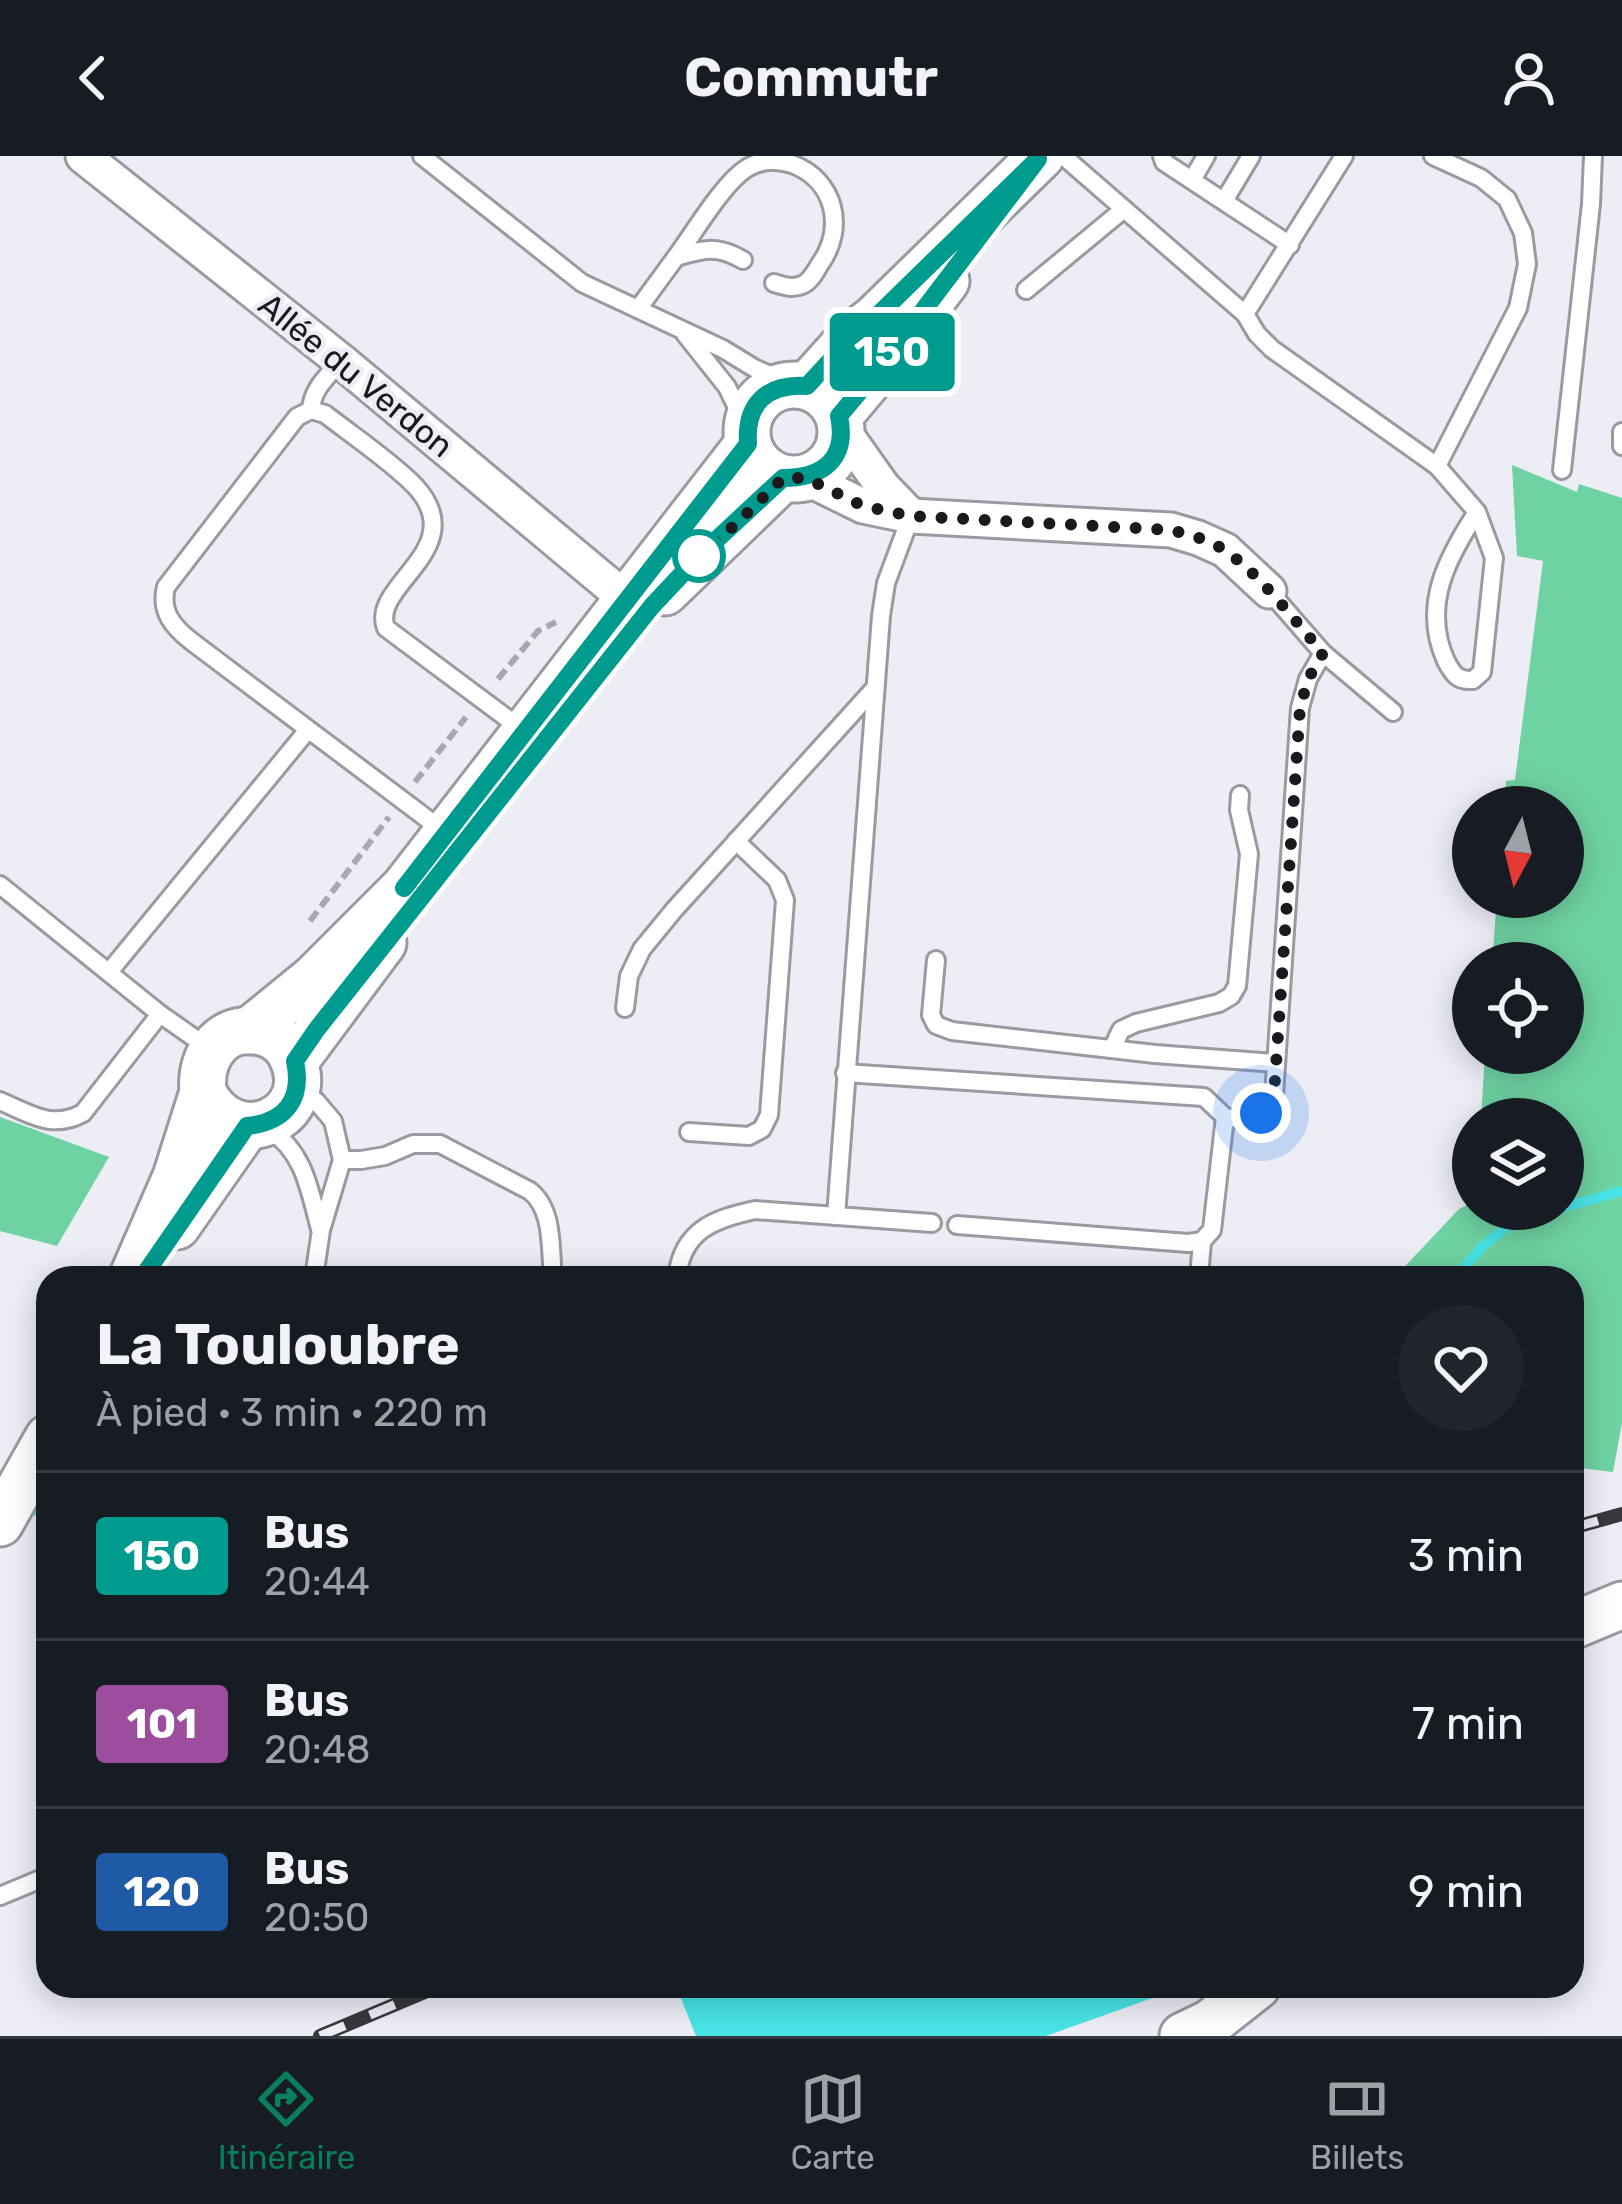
<!DOCTYPE html>
<html lang="fr">
<meta charset="utf-8">
<style>
body{margin:0;font-family:Rubik,sans-serif;background:#20242c;color:#f1f3f6;height:100vh;display:flex;flex-direction:column;font-size:45px;white-space:nowrap}
*{box-sizing:border-box;margin:0}
p{font-size:39px;color:#9ea1a6}
.icon{flex:none;width:66px;height:66px;fill:none;stroke:currentColor;stroke-width:2;stroke-linecap:round;stroke-linejoin:round}
.map{position:relative;flex:1;overflow:hidden}
.drawer{position:absolute;left:36px;top:1110px;width:1548px;height:732px;display:flex;flex-direction:column;background:#171b24;border-radius:36px;box-shadow:0 6px 30px #0003}
.drawer>*{flex:none}
.badge{padding:0 24px;border-radius:9px;font-size:42px;line-height:78px}
.needle{width:78px;rotate:187deg}
.controls{position:absolute;left:1452px;top:630px;display:grid;gap:24px}
.controls a{display:grid;place-items:center;width:132px;height:132px;border-radius:50%;background:#171b24;box-shadow:0 6px 30px #0003;font-size:60px}
.you{position:absolute;width:60px;height:60px;margin:-30px;border:9px solid #fff;border-radius:50%;background:#1a73e8;box-shadow:0 0 0 18px #1a73e833}
.map>.badge{position:absolute;translate:-50% -50%;box-shadow:0 0 0 6px #fff}
.round{display:grid;place-items:center;flex:none;width:126px;height:126px;border-radius:63px;background:#20242c}
.overview{display:flex;align-items:center;justify-content:space-between;height:204px;padding:0 60px}
h1{font-size:57px;font-weight:700;line-height:90px}
ul{padding:0;list-style:none}
li{display:flex;align-items:center;gap:36px;height:168px;padding:0 60px;border-top:3px solid #363941}
li div{flex:1}
li b{display:block;font-size:45px}
li em{font-style:normal}
li .badge{min-width:132px;font-weight:700;text-align:center}
header{display:flex;justify-content:space-between;align-items:center;height:156px;padding:0 60px;background:#171b24;font-size:54px;font-weight:700}
.tab-bar{display:flex;justify-content:space-around;align-items:center;height:168px;border-top:3px solid #363941;background:#171b24;font-size:33px;color:#9ea1a6}
.tab-bar a{display:grid;justify-items:center;gap:6px}
.tab-bar .on{color:#087e5c}
.map>svg:first-child{display:block}
</style>
<header><svg class="icon" aria-label="back" viewBox="0 0 24 24"><path d="M15 5l-7 7 7 7"/></svg>Commutr<svg class="icon" aria-label="person" viewBox="0 0 24 24"><circle cx="12" cy="8" r="4"/><path d="M4 21q1-7 8-7t8 7"/></svg></header>
<div class="map">
<svg width="1622" height="1880" viewBox="0 0 1622 1880">
<rect width="100%" height="100%" fill="#ecedf5"/>
<!-- green -->
<g fill="#6fd2a2">
<polygon points="1512,309 1577,336 1579,328 1622,342 1622,1267 1613,1316 1572,1311 1572,1122 1394,1122 1459,1053 1473,1046 1473,1053 1563,1053 1563,963 1481,963 1485,897 1563,897 1563,807 1492,807 1497,741 1563,741 1563,651 1504,651 1506,625 1515,624 1543,405 1517,400"/>
<polygon points="0,961 109,1001 57,1090 0,1075"/>
</g>
<!-- water -->
<polygon fill="#48e4e6" points="682,1830 1176,1830 1172,1835 1046,1880 696,1880 680,1840"/>
<g fill="none" stroke-linecap="round" stroke-linejoin="round">
<!-- stream -->
<g stroke="#48e4e6" stroke-width="10">
<polyline points="1563,1051 1622,1035"/>
<polyline points="1454,1122 1483,1090 1515,1064 1555,1053"/>
<polyline points="36,1355 48,1357"/>
</g>
<!-- service casing -->
<g stroke="#999aa2" stroke-width="22">
<g id="service">
<polyline points="422,0 582,127 723,193 754,212 792,229"/>
<path d="M 1063,0 L 1245,158 L 1257,178 L 1272,193 L 1437,310 L 1477,356 L 1494,402 L 1482,516 L 1473,524 C 1457,525 1453,518 1446,505 C 1421,450 1447,402 1477,356"/>
<polyline points="1162,0 1164,6 1290,89"/>
<polyline points="1433,0 1481,22 1507,43 1523,77 1527,108 1518,152 1437,310"/>
<polyline points="1192,24 1206,0"/>
<polyline points="1224,45 1251,0"/>
<path d="M 743,104 C 716,89 705,93 676,101 C 694,77 723,27 747,12 C 760,4 777,3 792,8 C 835,24 846,72 820,108 C 815,116 811,125 802,129 C 792,133 784,130 774,127"/>
<polyline points="1026,134 1124,53"/>
<polyline points="638,153 676,101"/>
<polyline points="1245,158 1344,0"/>
<polyline points="685,178 727,231 747,272"/>
<path d="M 311,254 C 312,233 327,221 341,205"/>
<polyline points="1622,276 1622,290"/>
<polyline points="1562,314 1591,48 1593,0"/>
<polyline points="1323,497 1393,556"/>
<path d="M 446,677 L 191,485 C 172,470 160,455 166,431 L 297,261 L 311,254 L 325,258 C 352,279 392,306 415,330 C 473,393 369,429 386,472 L 524,575"/>
<polyline points="0,729 160,858 210,893"/>
<polyline points="936,804 931,859 936,869 952,875 1155,898 1276,907"/>
<polyline points="109,816 307,575"/>
<polyline points="625,852 629,820 642,793 674,754 874,533"/>
<polyline points="1112,893 1121,874 1136,867 1219,847 1231,840 1237,830 1249,698 1239,654 1240,639"/>
<polyline points="845,917 1204,941 1225,961"/>
<polyline points="297,937 316,945 333,965 342,1004 321,1074 314,1122"/>
<path d="M 0,945 C 30,958 52,974 83,957 L 160,858"/>
<path d="M 268,972 C 305,997 309,1033 320,1073"/>
<polyline points="689,976 749,980 762,973 769,959 785,744 777,724 736,685"/>
<path d="M 342,1004 L 361,1004 L 385,1000 L 413,988 L 440,988 L 530,1035 C 554,1054 550,1093 553,1122"/>
<polyline points="836,1060 881,460 886,427 911,360"/>
<path d="M 957,1069 L 1188,1087 L 1202,1085 L 1212,1074 L 1225,961 C 1252,967 1259,960 1274,939 L 1300,552 L 1308,523 L 1323,497 L 1269,435"/>
<path d="M 677,1122 C 682,1074 714,1063 755,1054 L 932,1067"/>
<polyline points="1199,1122 1202,1085"/>
<polyline points="0,1740 48,1720"/>
</g>
</g>
<!-- minor casing -->
<g stroke="#999aa2" stroke-width="39">
<g id="minor">
<polyline points="83,0 341,205 626,443"/>
<polyline points="842,273 883,331 911,360"/>
<polyline points="806,322 863,350 911,360 1171,374 1198,382 1225,394 1269,435"/>
</g>
</g>
<!-- secondary casing -->
<g stroke="#999aa2" stroke-width="51">
<g id="secondary">
<circle cx="794" cy="276" r="47"/>
<polyline points="807,230 853,179 874,163 1041,0"/>
<polyline points="839,260 885,205 946,125"/>
<polyline points="665,436 783,322"/>
<polyline points="249,875 314,822 404,732 748,288"/>
<polyline points="295,905 383,787"/>
<polyline points="177,1070 247,970"/>
<path d="M 132,1122 L 176,1021 L 203,936 C 199,898 224,865 265,877 C 277,881 287,889 292,901 C 320,961 234,1001 203,936"/>
<polyline points="0,1367 48,1282"/>
<polyline points="1572,1470 1622,1449"/>
<polyline points="1183,1880 1210,1867 1257,1830"/>
</g>
</g>
<!-- path -->
<g stroke="#a8a8af" stroke-width="6" stroke-dasharray="12 6" stroke-linecap="butt">
<polyline points="498,523 538,475 556,466"/>
<polyline points="415,626 466,561"/>
<polyline points="310,765 389,661"/>
</g>
<!-- service -->
<use href="#service" stroke="#fff" stroke-width="16"/>
<!-- minor -->
<use href="#minor" stroke="#fff" stroke-width="33"/>
<!-- secondary -->
<use href="#secondary" stroke="#fff" stroke-width="45"/>
<!-- rail casing -->
<g stroke="#38383c" stroke-width="14">
<g id="rail">
<polyline points="1572,1372 1622,1358"/>
<polyline points="320,1880 439,1830"/>
</g>
</g>
<!-- rail -->
<use href="#rail" stroke="#ecedf5" stroke-width="9" stroke-dasharray="27" stroke-linecap="butt"/>
</g>
<g fill="none" stroke-linecap="round" stroke-linejoin="round">
<!-- line casing -->
<g stroke="#fff" stroke-width="27">
<path id="line" d="M 142,1122 L 247,970 C 286,966 303,943 295,905 L 317,873 L 652,450 L 699,400 L 783,322 C 823,322 848,303 839,260 L 885,205 L 1038,3 L 874,163 L 854,179 L 807,230 C 767,227 745,248 748,288 L 404,732"/>
</g>
<!-- line -->
<use href="#line" stroke="#009b8f" stroke-width="18"/>
<!-- walk -->
<path stroke="#1a1a1d" stroke-width="12" stroke-dasharray="0 21.6" d="M 699,400 L 737,367 L 783,322 L 806,322 L 863,350 L 911,360 L 1171,374 C 1189,379 1208,383 1224,394 C 1258,416 1296,466 1323,497 L 1308,523 L 1300,552 L 1274,939 L 1261,957"/>
</g>
<!-- markers -->
<circle fill="#fff" stroke="#009b8f" stroke-width="6" cx="699" cy="400" r="24"/>
<g text-anchor="middle" dominant-baseline="central" stroke-width="9" stroke-linejoin="round" paint-order="stroke">
<!-- street labels -->
<g font-size="33" fill="#1a1a1d" stroke="#ecedf5">
<text transform="translate(356 219) rotate(39)">Allée du Verdon</text>
</g>
</g>
</svg>
<div class="controls">
<a><svg class="needle" viewBox="-14 -14 28 28"><path d="M0-13l5 13h-10z" fill="#e53935"/><path d="M0 13l5-13h-10z" fill="#9ea1a6"/></svg></a>
<a><svg class="icon" aria-label="locate" viewBox="0 0 24 24"><circle cx="12" cy="12" r="6"/><path d="M12 2v4M12 18v4M2 12h4M18 12h4"/></svg></a>
<a><svg class="icon" aria-label="layers" viewBox="0 0 24 24"><path d="M12 4l9 5-9 5-9-5zM3 14l9 5 9-5"/></svg></a>
</div>
<div class="you" style="left:1261px;top:957px"></div>
<b class="badge" style="left:892px;top:196px;background:#009b8f;color:#fff">150</b>
<section class="drawer">
<div class="overview"><div><h1>La Touloubre</h1><p>À pied · 3 min · 220 m</p></div><a class="round"><svg class="icon" aria-label="heart" viewBox="0 0 24 24"><path d="M12 20l-8-8c-3-5 5-10 8-4 3-6 11-1 8 4z"/></svg></a></div>
<ul>
<li><span class="badge" style="background:#009b8f;color:#fff">150</span><div><b>Bus</b><p>20:44</p></div><em>3 min</em></li>
<li><span class="badge" style="background:#9c4d9e;color:#fff">101</span><div><b>Bus</b><p>20:48</p></div><em>7 min</em></li>
<li><span class="badge" style="background:#1f5aa6;color:#fff">120</span><div><b>Bus</b><p>20:50</p></div><em>9 min</em></li>
</ul>
</section>
</div>
<nav class="tab-bar">
<a class="on"><svg class="icon" aria-label="directions" viewBox="0 0 24 24"><path d="M12 3l9 9-9 9-9-9zM9 14v-3h6M13 9l2 2-2 2"/></svg>Itinéraire</a>
<a><svg class="icon" aria-label="map" viewBox="0 0 24 24"><path d="M3 6l6-2 6 2 6-2v14l-6 2-6-2-6 2zM9 4v14M15 6v14"/></svg>Carte</a>
<a><svg class="icon" aria-label="tickets" viewBox="0 0 24 24"><path d="M3 7h18v10H3zM15 7v10"/></svg>Billets</a>
</nav>
